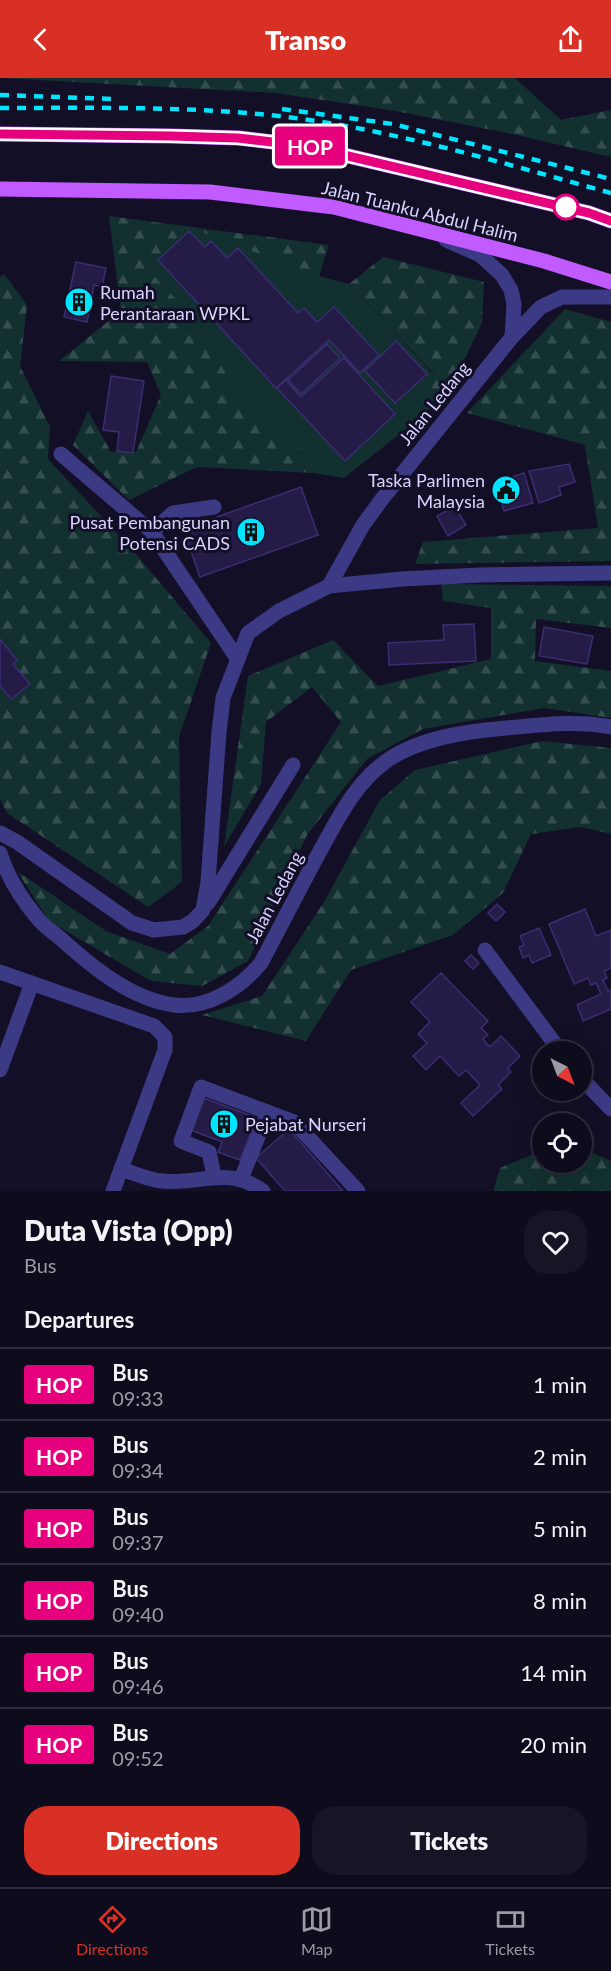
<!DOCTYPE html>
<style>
body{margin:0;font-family:Lato,sans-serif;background:#171425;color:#f1f3f6;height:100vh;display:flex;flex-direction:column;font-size:22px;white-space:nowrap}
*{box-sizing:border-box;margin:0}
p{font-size:20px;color:#9b9ba3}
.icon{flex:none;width:33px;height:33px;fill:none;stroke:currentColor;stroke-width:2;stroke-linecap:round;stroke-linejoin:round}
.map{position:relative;height:1113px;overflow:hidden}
.details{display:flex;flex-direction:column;background:#0e0b1c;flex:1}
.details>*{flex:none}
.badge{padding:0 12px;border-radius:4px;font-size:21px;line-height:39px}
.needle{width:39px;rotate:138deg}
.fabs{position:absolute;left:532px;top:963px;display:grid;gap:12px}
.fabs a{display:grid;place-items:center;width:60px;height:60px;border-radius:50%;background:#0e0b1c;box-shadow:0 6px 24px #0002,0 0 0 2px #2e2b3b;font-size:30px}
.map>.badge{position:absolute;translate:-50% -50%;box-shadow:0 0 0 3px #fff}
h2{padding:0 24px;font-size:22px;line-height:54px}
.round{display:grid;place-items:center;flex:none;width:63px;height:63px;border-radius:24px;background:#171425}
.summary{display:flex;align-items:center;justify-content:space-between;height:102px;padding:0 24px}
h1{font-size:28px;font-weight:800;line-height:45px}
.action{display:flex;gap:12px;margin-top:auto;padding:12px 24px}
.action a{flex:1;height:69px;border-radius:24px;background:#d93025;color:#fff;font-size:24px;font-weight:800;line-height:69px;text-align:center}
.action a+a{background:#171425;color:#f1f3f6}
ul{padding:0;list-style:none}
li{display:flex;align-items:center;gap:18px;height:72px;padding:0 24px;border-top:2px solid #2e2b3b}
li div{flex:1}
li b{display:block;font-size:22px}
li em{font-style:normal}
li .badge{min-width:66px;font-weight:700;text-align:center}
header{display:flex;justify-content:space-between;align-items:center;height:78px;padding:0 24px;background:#d93025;color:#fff;font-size:27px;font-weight:800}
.menu{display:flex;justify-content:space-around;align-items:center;height:84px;border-top:2px solid #2e2b3b;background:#0e0b1c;font-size:16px;color:#9b9ba3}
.menu a{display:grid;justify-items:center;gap:3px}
.menu .active{color:#d93025}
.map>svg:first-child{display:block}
</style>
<header><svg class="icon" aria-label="back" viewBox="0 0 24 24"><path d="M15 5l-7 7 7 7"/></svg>Transo<svg class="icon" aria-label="share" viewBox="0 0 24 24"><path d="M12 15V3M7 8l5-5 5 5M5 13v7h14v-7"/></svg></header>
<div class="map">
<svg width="611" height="1113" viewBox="0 0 611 1113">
<defs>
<pattern id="forest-firs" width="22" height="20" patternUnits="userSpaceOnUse" patternTransform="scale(1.5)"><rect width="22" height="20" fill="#12302f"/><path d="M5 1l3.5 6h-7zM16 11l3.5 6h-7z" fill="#344d4e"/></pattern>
</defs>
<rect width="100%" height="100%" fill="#130f26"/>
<!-- grass -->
<polygon fill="#12302f" points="188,148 319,198 349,206 434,297 415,344 344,400 314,395 311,376 247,335 196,242 144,189"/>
<!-- forest -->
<g fill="url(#forest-firs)">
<polygon points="3,0 515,0 561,42 611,32 611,79 517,57 390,32 275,15"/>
<polygon points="109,138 329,167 319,198 188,149 145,189 196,242 247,334 311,376 314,395 197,389 129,422 73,367 88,333 111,374 136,374 161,317 147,284 59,283 121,233"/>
<polygon points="383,179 484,204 482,245 446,319 415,344 434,296 349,206"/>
<polygon points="4,196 27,227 20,288 50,349 48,381 135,475 211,565 179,659 182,804 148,829 7,735 0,721 0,199"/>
<polygon points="565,231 611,244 611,483 415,486 423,464 598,450 585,367 467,335"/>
<polygon points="441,506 611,508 611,550 536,541 535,583 611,593 611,640 545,630 423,651 367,681 307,757 248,883 202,908 151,903 49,843 17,793 106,853 170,876 208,848 341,644 312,609 266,644 261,706 224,769 248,598 333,562 378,608 491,581 491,530 443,523"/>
<polygon points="542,663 611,670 611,756 581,749 531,756 503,815 453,857 351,892 306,963 202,937 262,918 324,824 380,722 415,692"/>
<polygon points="582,1070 611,1083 611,1113 493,1113 500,1090 543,1072 543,1084 582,1084"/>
</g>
<!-- building -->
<g fill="#241b47" stroke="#3b2d73" stroke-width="1.5">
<polygon points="189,153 205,169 211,163 227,180 238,170 298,235 304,230 317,244 334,229 379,277 360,295 329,262 276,310 158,182"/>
<polygon points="76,184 106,190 102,209 94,207 87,244 64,239"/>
<polygon points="396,263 427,296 395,325 365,293"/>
<polygon points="327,266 340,280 301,316 288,302"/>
<polygon points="344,280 395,336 345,383 277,310 286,302 301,319"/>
<polygon points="111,298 144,303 133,375 117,373 119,354 103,352"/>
<polygon points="569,386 575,404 559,409 561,417 539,425 529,393"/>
<polygon points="524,395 533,425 504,433 495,404"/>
<polygon points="301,409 318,457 200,499 183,451"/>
<polygon points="455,428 466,447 448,458 437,438"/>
<polygon points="474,546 476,583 389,587 388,565 444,562 443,547"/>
<polygon points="544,549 593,558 587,586 539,578"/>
<polygon points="0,561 17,582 13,586 30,606 11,621 0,608"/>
<polygon points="497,826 505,834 496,843 488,835"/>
<polygon points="585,831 596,858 611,852 611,890 604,893 607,900 603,902 608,913 611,912 611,931 583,943 577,927 601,916 596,905 591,907 588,900 574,906 549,846"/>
<polygon points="539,850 551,877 532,885 529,877 523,880 519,869 524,867 520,858"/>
<polygon points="471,877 479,885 473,891 465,883"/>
<polygon points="441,895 488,943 481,950 488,957 483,961 490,969 501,958 520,978 508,990 511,994 498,1007 502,1011 473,1038 461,1025 480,1007 466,992 459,998 440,978 426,992 413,978 427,965 418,956 430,944 411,924"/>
<polygon points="204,1020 257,1040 240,1082 218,1074 222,1064 191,1052"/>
<polygon points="289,1051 343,1113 285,1113 256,1080"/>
</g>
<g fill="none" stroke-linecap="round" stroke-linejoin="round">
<!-- minor -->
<g stroke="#3d3a85" stroke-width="15">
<polyline points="446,162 480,177 502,197 511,212 514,226 512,259"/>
<polyline points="61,376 152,454 237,580"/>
<polyline points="152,454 173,435 214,429"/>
<polyline points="329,508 363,447 382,421 512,259 541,229 562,219 611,219"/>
<polyline points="0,755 17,764 132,845 154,852 183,849 193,843 203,832 208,804 219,654 223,620 248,555 279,533 329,508 402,501 480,497 611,495"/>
<path d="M 0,775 C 7,798 23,823 39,842 C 45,849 53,854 60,860 C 91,888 130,921 174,927 C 208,931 240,910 261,885 C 279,851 296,818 314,784 C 334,749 351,709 385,684 C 418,660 467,653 506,650 C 541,647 576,642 611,649"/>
<polyline points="208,825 293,687"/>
<polyline points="485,872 561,974"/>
<polyline points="0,894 154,948 165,959 165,972 113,1113"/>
<polyline points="0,992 32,905"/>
<polyline points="582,1001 611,1031"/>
<path d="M 121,1091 C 134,1095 149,1102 162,1103 C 201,1107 227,1087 263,1113"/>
<polyline points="214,1098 209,1074 181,1063 201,1009 294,1044 358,1113"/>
<polyline points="241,1101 268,1034"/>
</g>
<!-- major -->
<g stroke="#c25bff" stroke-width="15">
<polyline points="0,56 171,58 239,60 306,68 589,135 611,143"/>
<polyline points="0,111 210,114 334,129 544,183 611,204"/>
</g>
<!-- rail -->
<g stroke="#00e5ff" stroke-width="4.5" stroke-dasharray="9 8" stroke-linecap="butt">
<polyline points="0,17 114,21"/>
<path d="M 0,30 C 90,30 180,28 269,37 C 386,49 498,84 611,115"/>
<polyline points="282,31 393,46 611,101"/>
</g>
</g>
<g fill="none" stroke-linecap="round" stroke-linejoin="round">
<!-- line casing -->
<g stroke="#fff" stroke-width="14">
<polyline id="line" points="0,56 171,58 238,60 306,68 589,135 611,143"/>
</g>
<!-- line -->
<use href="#line" stroke="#e6007e" stroke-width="9"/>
</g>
<!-- icons -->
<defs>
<g id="building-disc" transform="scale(1.5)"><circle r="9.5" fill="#00e5ff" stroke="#130f26"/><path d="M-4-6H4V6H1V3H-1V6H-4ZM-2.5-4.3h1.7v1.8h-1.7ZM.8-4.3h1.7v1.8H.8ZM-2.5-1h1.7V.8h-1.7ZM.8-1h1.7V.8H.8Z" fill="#111"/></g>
<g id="civic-disc" transform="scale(1.5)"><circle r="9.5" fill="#00e5ff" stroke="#130f26"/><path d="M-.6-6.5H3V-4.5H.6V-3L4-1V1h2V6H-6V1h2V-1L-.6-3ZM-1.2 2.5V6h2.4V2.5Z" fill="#111"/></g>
</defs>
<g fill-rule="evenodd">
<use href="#building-disc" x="79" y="224"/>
<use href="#civic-disc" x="506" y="412"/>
<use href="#building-disc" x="251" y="454"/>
<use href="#building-disc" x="224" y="1046"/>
</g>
<!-- markers -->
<circle fill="#fff" stroke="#e6007e" stroke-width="3" cx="566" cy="129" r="12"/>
<g text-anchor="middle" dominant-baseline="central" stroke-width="6" stroke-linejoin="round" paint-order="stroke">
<!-- street labels -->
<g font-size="18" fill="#d9d4ff" stroke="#130f26">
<text transform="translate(420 133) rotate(14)">Jalan Tuanku Abdul Halim</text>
<text transform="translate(434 325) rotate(-51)">Jalan Ledang</text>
<text transform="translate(274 819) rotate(-62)">Jalan Ledang</text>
</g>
<!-- poi labels -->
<g font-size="18" fill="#d9d4ff" stroke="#130f26" text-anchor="start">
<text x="100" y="214">Rumah<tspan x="100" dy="21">Perantaraan WPKL</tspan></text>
<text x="485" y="402" text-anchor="end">Taska Parlimen<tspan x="485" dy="21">Malaysia</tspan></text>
<text x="230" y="444" text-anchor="end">Pusat Pembangunan<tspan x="230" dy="21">Potensi CADS</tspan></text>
<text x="245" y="1046">Pejabat Nurseri</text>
</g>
</g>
</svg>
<div class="fabs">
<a><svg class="needle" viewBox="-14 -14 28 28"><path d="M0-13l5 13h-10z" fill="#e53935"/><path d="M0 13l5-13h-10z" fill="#9b9ba3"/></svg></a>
<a><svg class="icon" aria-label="locate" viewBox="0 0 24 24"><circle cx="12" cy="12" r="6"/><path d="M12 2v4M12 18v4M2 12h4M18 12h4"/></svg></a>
</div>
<b class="badge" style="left:310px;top:68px;background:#e6007e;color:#fff">HOP</b>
</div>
<section class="details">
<div class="summary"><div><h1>Duta Vista (Opp)</h1><p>Bus</p></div><a class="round"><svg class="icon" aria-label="heart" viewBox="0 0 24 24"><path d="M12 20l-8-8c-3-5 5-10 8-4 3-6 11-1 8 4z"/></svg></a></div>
<h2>Departures</h2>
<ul>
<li><span class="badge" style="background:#e6007e;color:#fff">HOP</span><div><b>Bus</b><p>09:33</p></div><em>1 min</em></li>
<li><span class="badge" style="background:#e6007e;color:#fff">HOP</span><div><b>Bus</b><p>09:34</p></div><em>2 min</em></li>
<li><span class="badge" style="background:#e6007e;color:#fff">HOP</span><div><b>Bus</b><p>09:37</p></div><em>5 min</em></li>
<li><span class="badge" style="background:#e6007e;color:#fff">HOP</span><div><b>Bus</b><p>09:40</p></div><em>8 min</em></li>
<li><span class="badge" style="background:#e6007e;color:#fff">HOP</span><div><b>Bus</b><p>09:46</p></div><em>14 min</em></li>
<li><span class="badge" style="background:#e6007e;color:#fff">HOP</span><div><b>Bus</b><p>09:52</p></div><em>20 min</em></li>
</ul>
<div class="action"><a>Directions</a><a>Tickets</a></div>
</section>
<nav class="menu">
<a class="active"><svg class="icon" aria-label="directions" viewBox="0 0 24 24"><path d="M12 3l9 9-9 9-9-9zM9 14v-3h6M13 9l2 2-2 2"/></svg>Directions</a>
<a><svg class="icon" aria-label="map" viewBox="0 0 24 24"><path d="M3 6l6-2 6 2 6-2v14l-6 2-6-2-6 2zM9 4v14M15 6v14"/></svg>Map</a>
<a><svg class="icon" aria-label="tickets" viewBox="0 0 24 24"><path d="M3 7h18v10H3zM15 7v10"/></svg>Tickets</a>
</nav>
